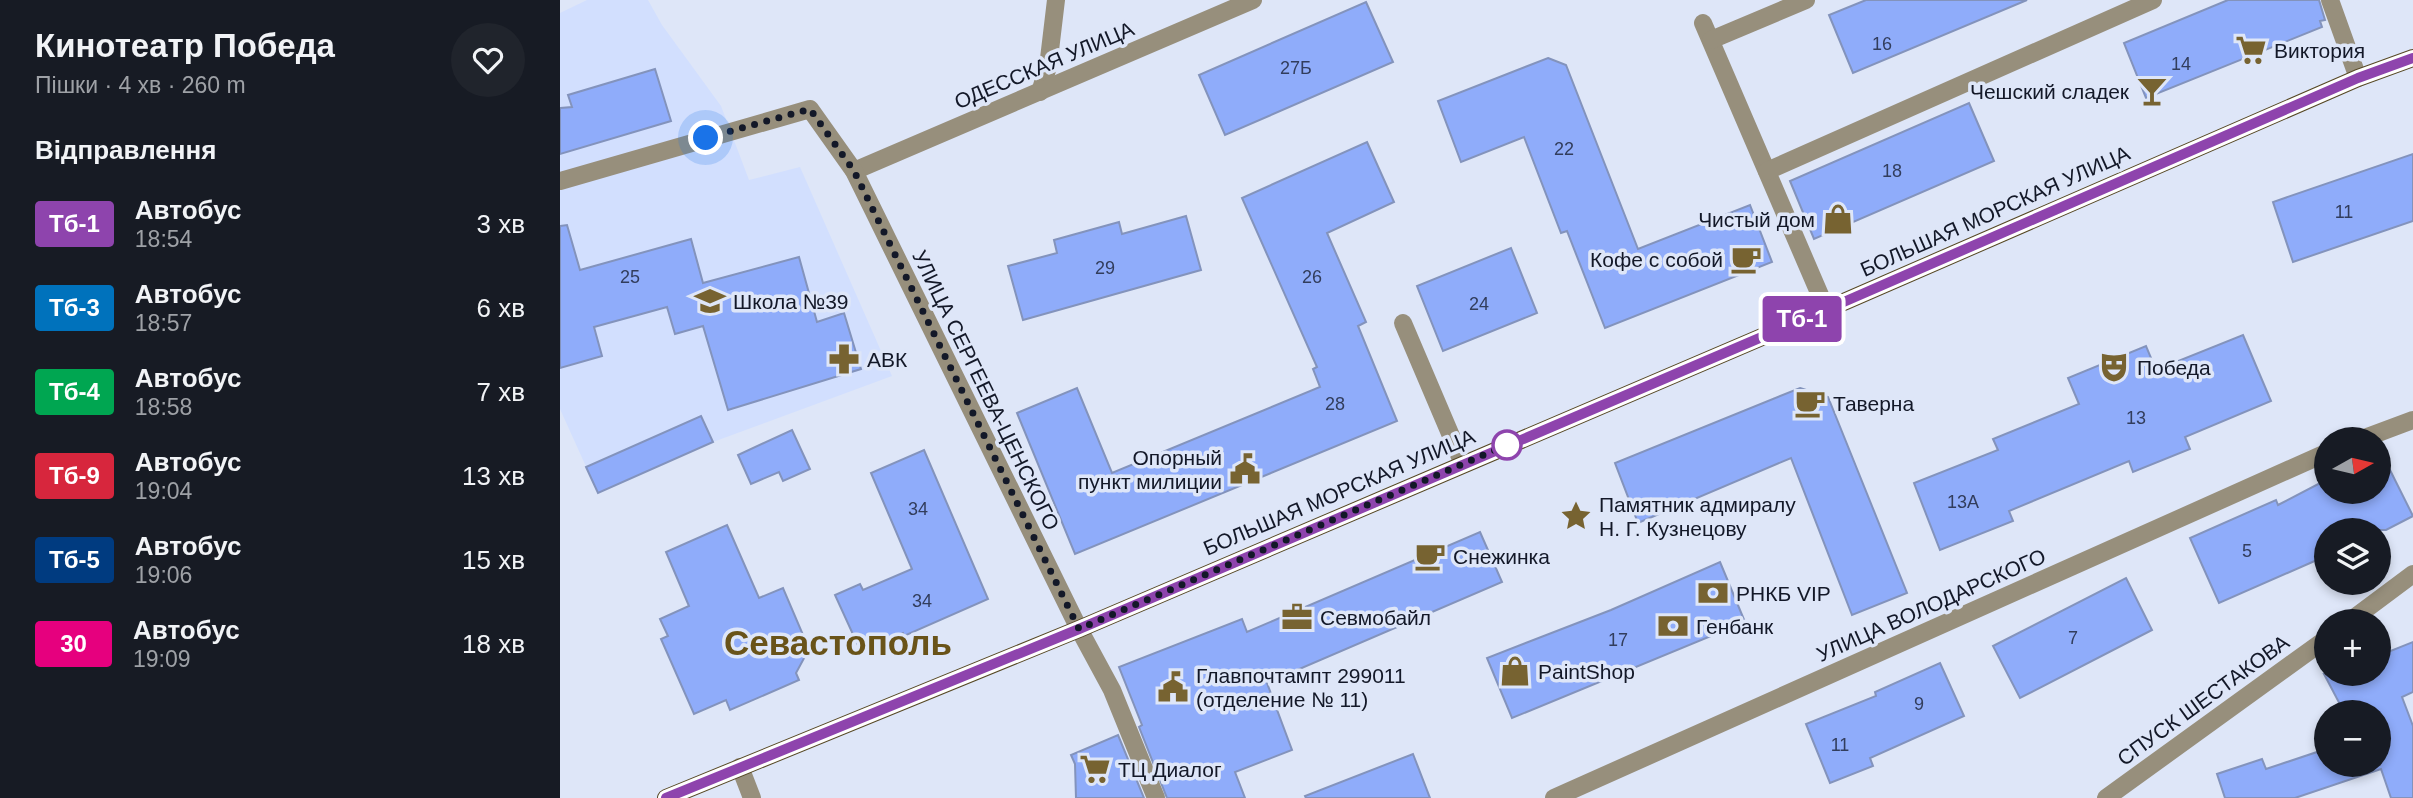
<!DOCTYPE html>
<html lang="uk">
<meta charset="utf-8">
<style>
body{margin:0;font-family:Arial,sans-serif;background:#20242c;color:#f1f3f6;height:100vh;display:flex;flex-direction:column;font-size:26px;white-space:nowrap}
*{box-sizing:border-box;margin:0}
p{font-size:23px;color:#9ea1a6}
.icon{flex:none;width:38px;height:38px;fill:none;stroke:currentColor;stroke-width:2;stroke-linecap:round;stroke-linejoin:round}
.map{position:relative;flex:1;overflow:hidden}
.sheet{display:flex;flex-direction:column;background:#171b24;width:560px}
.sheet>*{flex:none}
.badge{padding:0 14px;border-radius:5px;font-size:24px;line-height:46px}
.needle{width:46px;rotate:82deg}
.tools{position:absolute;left:1754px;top:427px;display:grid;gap:14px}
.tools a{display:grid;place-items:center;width:77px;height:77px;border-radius:50%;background:#171b24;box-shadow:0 4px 10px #0003;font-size:35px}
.you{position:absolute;width:35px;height:35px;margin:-18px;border:5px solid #fff;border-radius:50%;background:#1a73e8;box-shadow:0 0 0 10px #1a73e833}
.map>.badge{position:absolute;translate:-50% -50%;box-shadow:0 0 0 4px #fff}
h2{padding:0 35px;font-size:26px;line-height:63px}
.round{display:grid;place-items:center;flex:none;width:74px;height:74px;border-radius:37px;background:#20242c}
.head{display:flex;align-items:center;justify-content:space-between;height:119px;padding:0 35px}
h1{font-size:33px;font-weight:800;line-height:52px}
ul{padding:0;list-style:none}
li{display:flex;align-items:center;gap:21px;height:84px;padding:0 35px}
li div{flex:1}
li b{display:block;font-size:26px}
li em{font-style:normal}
li .badge{min-width:77px;font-weight:700;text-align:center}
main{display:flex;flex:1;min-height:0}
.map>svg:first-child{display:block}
</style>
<main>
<section class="sheet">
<div class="head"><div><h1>Кинотеатр Победа</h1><p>Пішки · 4 хв · 260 m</p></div><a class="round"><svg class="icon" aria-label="heart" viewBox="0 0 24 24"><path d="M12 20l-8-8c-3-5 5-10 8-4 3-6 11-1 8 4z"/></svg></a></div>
<h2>Відправлення</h2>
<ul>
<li><span class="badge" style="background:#8e44ad;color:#fff">Тб-1</span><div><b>Автобус</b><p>18:54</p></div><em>3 хв</em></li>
<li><span class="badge" style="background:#0072bc;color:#fff">Тб-3</span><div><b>Автобус</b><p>18:57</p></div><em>6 хв</em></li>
<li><span class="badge" style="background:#00a651;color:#fff">Тб-4</span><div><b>Автобус</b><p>18:58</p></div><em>7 хв</em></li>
<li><span class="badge" style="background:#d7263d;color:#fff">Тб-9</span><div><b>Автобус</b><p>19:04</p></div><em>13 хв</em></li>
<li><span class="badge" style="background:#003b80;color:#fff">Тб-5</span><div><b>Автобус</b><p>19:06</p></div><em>15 хв</em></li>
<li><span class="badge" style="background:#e6007e;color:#fff">30</span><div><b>Автобус</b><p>19:09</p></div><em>18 хв</em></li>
</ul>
</section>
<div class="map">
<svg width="1853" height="798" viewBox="0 0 1853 798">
<rect width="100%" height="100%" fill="#dee6f8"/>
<!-- built -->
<polygon fill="#d2dffe" points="27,0 88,0 102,25 161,106 189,180 240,167 332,376 153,442 38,493 0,409 0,13"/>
<!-- building -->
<g fill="#8facfa" stroke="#8393bc" stroke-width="2">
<polygon points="1306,0 1467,0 1293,73 1269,15"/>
<polygon points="1668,0 1759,0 1765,20 1760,21 1762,27 1586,98 1564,43"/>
<polygon points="806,2 833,62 665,135 639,75"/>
<polygon points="988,58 1006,65 1078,249 1190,205 1212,262 1045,328 1007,231 1001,233 964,137 901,162 878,101"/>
<polygon points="95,69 111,121 0,154 0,108 12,107 8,95"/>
<polygon points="1409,103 1434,161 1254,239 1230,181"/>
<polygon points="807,142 834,202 767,233 806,322 798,326 837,421 515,554 457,413 517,388 552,473 760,387 753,369 757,367 682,198"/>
<polygon points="1853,154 1853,221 1733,262 1713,202"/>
<polygon points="626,216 641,270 463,320 448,266 497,253 494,240 559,222 562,234"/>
<polygon points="7,225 20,270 131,239 143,283 239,257 257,322 284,313 301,369 168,410 143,326 115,334 107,307 34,327 42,356 0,368 0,226"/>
<polygon points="951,248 977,313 883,351 857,286"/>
<polygon points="1683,335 1711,401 1625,437 1630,449 1573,472 1569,461 1449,511 1453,521 1380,550 1354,483 1438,450 1433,439 1519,404 1508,378 1586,346 1596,370"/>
<polygon points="1240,388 1268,397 1347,593 1292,615 1231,458 1078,523 1055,463"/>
<polygon points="141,416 153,442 38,493 26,467"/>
<polygon points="232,430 250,469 223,481 219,472 191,484 178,455"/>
<polygon points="1818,446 1853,516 1826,530 1766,530 1766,556 1659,603 1630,538 1716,500 1718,505 1766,480 1766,492 1818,492"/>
<polygon points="364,450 428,599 344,636 343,633 301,652 275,595 300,584 303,590 352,569 311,473"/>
<polygon points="167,525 199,598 223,588 249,649 236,673 239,680 170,710 166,700 134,714 101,639 108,636 100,619 129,606 106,552"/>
<polygon points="920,532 942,582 707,683 732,750 675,772 685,798 607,798 579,727 582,725 559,667 682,619 687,632"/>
<polygon points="1160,562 1185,622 952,718 927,658 1051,610"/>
<polygon points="1566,578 1592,630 1460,698 1433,646"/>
<polygon points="1853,642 1853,692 1842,697 1853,726 1853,798 1831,798 1821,769 1735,798 1665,798 1657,774 1702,759 1706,769 1766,749 1766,765 1820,765 1818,712 1784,712 1764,674 1818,674 1818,656"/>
<polygon points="1380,663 1404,716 1310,758 1313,766 1270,783 1246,724 1316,696 1315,692"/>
<polygon points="558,735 584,798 516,798 515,764 511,755"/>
<polygon points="853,754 870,798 746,798 745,796"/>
</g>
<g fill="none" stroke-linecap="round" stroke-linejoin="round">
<!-- minor -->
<g stroke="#978f7c" stroke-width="18">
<polyline points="1770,0 1798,78"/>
<polyline points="1143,23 1266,309"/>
<polyline points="1151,40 1246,0"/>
<polyline points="480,92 488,67 496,0"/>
<polyline points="294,171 693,0"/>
<polyline points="1207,171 1593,0"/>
<polyline points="0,181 250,109 294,171 519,629 552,690 596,798"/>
<polyline points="843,323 903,464"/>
<polyline points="1802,439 1853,420"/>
<polyline points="1790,621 1853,574"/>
<polyline points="180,767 192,798"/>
<polyline points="994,798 1766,453"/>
<polyline points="1546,798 1766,639"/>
</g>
<!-- major -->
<polyline stroke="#564825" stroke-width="18" points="106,798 519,629 1286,301 1798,78 1853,58"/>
</g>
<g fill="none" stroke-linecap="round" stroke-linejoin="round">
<!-- line casing -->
<g stroke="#fff" stroke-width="16">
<polyline id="line" points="106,798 519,629 1286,301 1798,78 1853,58"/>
</g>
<!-- line -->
<use href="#line" stroke="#8e44ad" stroke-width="10"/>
<!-- walk -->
<polyline stroke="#131828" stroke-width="7" stroke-dasharray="0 12.6" points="146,138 250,109 294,171 519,629 947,445"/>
</g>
<!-- icons -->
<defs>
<g id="supermarket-bare" transform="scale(2.415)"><path d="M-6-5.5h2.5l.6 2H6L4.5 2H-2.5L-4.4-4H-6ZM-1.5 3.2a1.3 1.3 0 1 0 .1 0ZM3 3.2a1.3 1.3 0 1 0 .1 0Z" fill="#776331" stroke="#dee6f8" stroke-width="2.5" paint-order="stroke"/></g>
<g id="bar-bare" transform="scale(2.415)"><path d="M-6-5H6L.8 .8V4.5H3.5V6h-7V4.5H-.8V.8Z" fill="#776331" stroke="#dee6f8" stroke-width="2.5" paint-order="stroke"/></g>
<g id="shop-bare" transform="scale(2.415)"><path d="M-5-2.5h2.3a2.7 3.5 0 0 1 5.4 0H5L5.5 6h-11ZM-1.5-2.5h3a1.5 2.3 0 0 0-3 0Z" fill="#776331" stroke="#dee6f8" stroke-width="2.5" paint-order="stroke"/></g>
<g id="cafe-bare" transform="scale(2.415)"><path d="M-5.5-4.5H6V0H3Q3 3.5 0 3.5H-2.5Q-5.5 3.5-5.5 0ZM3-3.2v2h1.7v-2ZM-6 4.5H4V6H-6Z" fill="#776331" stroke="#dee6f8" stroke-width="2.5" paint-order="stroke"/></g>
<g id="school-bare" transform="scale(2.415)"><path d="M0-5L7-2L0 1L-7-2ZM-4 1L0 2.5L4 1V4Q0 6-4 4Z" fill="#776331" stroke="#dee6f8" stroke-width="2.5" paint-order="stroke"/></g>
<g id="pharmacy-bare" transform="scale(2.415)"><path d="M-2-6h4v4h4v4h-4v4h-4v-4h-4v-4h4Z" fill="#776331" stroke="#dee6f8" stroke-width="2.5" paint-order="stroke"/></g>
<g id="theatre-bare" transform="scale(2.415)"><path d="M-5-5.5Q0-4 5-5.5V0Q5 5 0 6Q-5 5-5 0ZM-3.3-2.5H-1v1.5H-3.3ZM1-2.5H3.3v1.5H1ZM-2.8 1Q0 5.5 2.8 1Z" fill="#776331" stroke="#dee6f8" stroke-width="2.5" paint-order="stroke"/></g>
<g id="civic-bare" transform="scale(2.415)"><path d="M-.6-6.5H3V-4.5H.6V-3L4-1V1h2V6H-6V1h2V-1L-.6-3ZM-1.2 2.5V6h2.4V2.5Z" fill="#776331" stroke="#dee6f8" stroke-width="2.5" paint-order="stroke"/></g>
<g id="sight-bare" transform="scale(2.415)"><path d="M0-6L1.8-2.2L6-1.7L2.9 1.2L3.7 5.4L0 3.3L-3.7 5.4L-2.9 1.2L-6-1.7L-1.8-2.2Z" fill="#776331" stroke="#dee6f8" stroke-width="2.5" paint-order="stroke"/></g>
<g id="bank-bare" transform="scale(2.415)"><path d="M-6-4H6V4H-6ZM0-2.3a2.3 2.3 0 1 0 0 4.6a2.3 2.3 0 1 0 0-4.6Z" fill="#776331" stroke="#dee6f8" stroke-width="2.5" paint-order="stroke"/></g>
<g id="office-bare" transform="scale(2.415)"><path d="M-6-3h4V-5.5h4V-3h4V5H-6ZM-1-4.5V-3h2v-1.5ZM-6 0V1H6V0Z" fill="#776331" stroke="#dee6f8" stroke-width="2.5" paint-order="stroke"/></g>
</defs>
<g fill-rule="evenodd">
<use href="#supermarket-bare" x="1691" y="50"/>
<use href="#bar-bare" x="1592" y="91"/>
<use href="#shop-bare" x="1278" y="219"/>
<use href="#cafe-bare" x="1186" y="259"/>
<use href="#school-bare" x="150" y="301"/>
<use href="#pharmacy-bare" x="284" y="359"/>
<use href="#theatre-bare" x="1554" y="367"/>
<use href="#cafe-bare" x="1250" y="403"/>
<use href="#civic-bare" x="685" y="469"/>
<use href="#sight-bare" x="1016" y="516"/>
<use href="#cafe-bare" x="870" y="556"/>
<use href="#bank-bare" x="1153" y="593"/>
<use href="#office-bare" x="737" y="617"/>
<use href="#bank-bare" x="1113" y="626"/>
<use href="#shop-bare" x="955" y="671"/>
<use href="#civic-bare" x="613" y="687"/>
<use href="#supermarket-bare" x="535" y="769"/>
</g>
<!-- markers -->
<circle fill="#fff" stroke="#8e44ad" stroke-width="3.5" cx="947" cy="445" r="14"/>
<g text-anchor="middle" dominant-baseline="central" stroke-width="7" stroke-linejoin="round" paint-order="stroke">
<!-- number labels -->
<g font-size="18" fill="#323d5c">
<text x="1322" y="44">16</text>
<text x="1621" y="64">14</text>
<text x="736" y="68">27Б</text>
<text x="1004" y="149">22</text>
<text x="1332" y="171">18</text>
<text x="1784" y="212">11</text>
<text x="545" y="268">29</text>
<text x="70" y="277">25</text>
<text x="752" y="277">26</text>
<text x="919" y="304">24</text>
<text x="775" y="404">28</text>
<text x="1576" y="418">13</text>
<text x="1403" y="502">13А</text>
<text x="358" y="509">34</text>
<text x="1687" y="551">5</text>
<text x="362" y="601">34</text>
<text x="1513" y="638">7</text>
<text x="1058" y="640">17</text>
<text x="1359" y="704">9</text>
<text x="1280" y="745">11</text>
</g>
<!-- poi labels -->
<g font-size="21" fill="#131828" stroke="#dee6f8" text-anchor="start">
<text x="1714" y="50">Виктория</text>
<text x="1569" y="91" text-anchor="end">Чешский сладек</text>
<text x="1255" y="219" text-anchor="end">Чистый дом</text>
<text x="1163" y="259" text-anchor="end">Кофе с собой</text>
<text x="173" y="301">Школа №39</text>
<text x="307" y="359">АВК</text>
<text x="1577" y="367">Победа</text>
<text x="1273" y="403">Таверна</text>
<text x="662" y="457" text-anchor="end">Опорный<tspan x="662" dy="24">пункт милиции</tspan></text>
<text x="1039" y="504">Памятник адмиралу<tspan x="1039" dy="24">Н. Г. Кузнецову</tspan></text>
<text x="893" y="556">Снежинка</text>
<text x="1176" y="593">РНКБ VIP</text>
<text x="760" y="617">Севмобайл</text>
<text x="1136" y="626">Генбанк</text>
<text x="978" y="671">PaintShop</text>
<text x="636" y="675">Главпочтампт 299011<tspan x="636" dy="24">(отделение № 11)</tspan></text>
<text x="558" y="769">ТЦ Диалог</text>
</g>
<!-- street labels -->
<g font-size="21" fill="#131828" stroke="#dee6f8">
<text transform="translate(484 65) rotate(-23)">ОДЕССКАЯ УЛИЦА</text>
<text transform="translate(1435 211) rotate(-24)">БОЛЬШАЯ МОРСКАЯ УЛИЦА</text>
<text transform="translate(426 390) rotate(64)">УЛИЦА СЕРГЕЕВА-ЦЕНСКОГО</text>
<text transform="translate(779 492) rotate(-23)">БОЛЬШАЯ МОРСКАЯ УЛИЦА</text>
<text transform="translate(1371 605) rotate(-24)">УЛИЦА ВОЛОДАРСКОГО</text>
<text transform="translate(1643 700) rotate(-36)">СПУСК ШЕСТАКОВА</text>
</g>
<!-- town labels -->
<g font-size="35" font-weight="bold" fill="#695319" stroke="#dee6f8">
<text x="278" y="642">Севастополь</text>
</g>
</g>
</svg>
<div class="tools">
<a><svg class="needle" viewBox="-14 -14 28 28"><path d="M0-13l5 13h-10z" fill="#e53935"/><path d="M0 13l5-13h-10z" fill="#9ea1a6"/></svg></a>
<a><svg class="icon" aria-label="layers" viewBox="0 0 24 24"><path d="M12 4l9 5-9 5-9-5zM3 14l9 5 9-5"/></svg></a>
<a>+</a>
<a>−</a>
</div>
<div class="you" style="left:146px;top:138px"></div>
<b class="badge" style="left:1242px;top:319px;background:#8e44ad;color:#fff">Тб-1</b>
</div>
</main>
